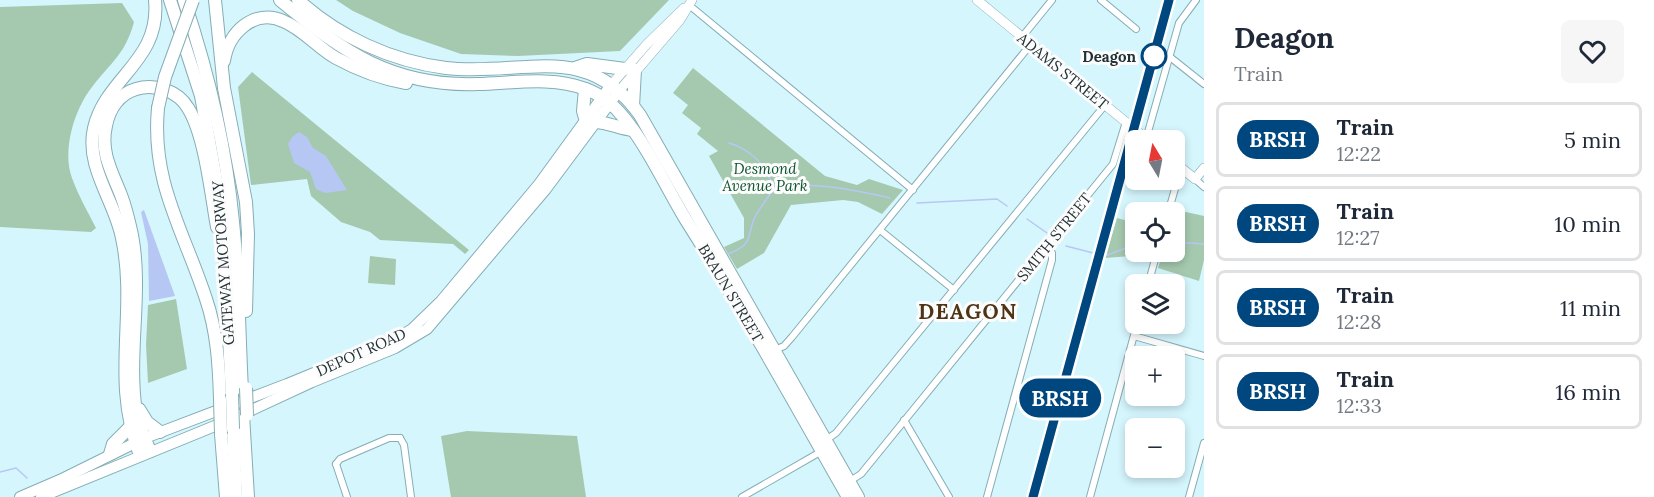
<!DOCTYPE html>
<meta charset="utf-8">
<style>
body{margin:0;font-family:Lora,serif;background:#f6f6f7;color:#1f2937;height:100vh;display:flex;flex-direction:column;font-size:22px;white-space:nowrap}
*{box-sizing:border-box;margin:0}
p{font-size:20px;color:#747a83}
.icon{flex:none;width:33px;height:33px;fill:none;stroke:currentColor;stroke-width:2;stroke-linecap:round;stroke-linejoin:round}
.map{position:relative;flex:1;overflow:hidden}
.details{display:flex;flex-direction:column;background:#fff;width:450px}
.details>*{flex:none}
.badge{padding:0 12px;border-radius:20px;font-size:21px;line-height:39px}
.needle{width:39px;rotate:350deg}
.controls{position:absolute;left:1125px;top:130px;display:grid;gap:12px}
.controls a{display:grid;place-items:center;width:60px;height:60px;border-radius:9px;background:#fff;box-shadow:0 3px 9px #0003;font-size:30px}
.map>.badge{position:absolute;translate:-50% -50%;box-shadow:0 0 0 3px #fff}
.round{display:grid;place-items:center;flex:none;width:63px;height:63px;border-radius:9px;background:#f6f6f7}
.overview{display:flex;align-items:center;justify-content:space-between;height:102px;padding:0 30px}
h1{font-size:28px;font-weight:800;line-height:45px}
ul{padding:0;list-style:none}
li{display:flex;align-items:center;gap:18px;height:75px;margin:0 12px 9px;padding:0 18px;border:3px solid #e0e1e3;border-radius:9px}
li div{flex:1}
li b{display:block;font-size:22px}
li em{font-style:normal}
li .badge{min-width:66px;font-weight:700;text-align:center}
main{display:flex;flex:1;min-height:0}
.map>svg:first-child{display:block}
</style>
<main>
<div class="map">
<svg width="1204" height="497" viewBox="0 0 1204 497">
<rect width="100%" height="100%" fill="#d5f6fd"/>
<!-- green -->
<g fill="#a5c9af">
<polygon points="336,0 669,0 620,51 518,56 461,54 400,33 353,11"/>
<path d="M 122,3 L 134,22 C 125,55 111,62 92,87 C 74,110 62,150 72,178 C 78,195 88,212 96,228 L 91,232 L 0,227 L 0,7 Z"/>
<polygon points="693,68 825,176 857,185 869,179 903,190 882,214 858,202 843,200 791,205 764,253 737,269 724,247 744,238 744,218 709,156 718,151 697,134 701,128 682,113 688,105 673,93"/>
<polygon points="252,72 469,250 465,254 453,244 380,240 370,232 341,222 311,196 307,179 251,185 238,87"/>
<polygon points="1177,210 1204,216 1204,260 1199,281 1158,268 1163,252 1174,252 1175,219"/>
<polygon points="1117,218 1135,223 1136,252 1151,252 1148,262 1131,256 1105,258"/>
<polygon points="370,256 396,259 395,285 368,283"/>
<polygon points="176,299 187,369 148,383 146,345 148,305"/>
<polygon points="467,431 577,436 586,497 451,497 441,436"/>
</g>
<!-- water -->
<g fill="#b7c7f4">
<polygon points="299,132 307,137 313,148 326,156 347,190 325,193 316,189 310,172 294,163 288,144 292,137"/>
<polygon points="144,210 175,296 149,301 148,244 141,212"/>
</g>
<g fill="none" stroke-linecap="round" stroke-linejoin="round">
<!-- stream -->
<g stroke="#b7c7f4" stroke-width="1.5">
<path d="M 729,143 C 743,147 757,157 765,169 C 769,176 770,181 775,187 C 815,182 851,189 890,198"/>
<polyline points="917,203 997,199 1007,206"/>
<polyline points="1027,219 1047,233"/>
<polyline points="1174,242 1204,244"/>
<polyline points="1066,246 1097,254"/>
<path d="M 728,254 C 754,243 746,240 754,219 C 757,211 770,195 775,187"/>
<polyline points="1105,256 1136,244"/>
<polyline points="0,472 16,468 27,478"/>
</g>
<!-- street casing -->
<g stroke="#85adb5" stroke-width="8">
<g id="street">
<polyline points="1101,0 1136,29"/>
<polyline points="689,5 913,190"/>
<polyline points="1022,37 1052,0"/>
<polyline points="1170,57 1204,84"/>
<polyline points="1146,139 1179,23 1196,0"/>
<polyline points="1195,179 1204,187"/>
<polyline points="1168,213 1181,168"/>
<polyline points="880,230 954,290"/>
<polyline points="1148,285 1157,252"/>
<polyline points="1134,336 1204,356"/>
<polyline points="775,350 784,346 792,337 1031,44"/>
<polyline points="904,420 949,497"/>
<polyline points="400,438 404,445 411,497"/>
<polyline points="826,440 836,433 1105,105"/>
<polyline points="336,464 340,459 389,438 400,438"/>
<polyline points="336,464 347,497"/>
<polyline points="850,481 861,474 1113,164 1126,122"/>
<polyline points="742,497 822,451"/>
<polyline points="987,497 1052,260 1052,253 1046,245"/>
<polyline points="1090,497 1137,324"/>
<polyline points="1189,497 1204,443"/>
</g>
</g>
<!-- secondary casing -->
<g stroke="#85adb5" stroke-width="10">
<g id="secondary">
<polyline points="977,0 1149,141"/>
<polyline points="611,85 647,44 684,8"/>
<polyline points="619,91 680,20 692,0"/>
<polyline points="1174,162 1195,179 1204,168"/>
</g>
</g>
<!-- primary casing -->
<g stroke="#85adb5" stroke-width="12">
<g id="primary">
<polyline points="241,415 312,382 395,348 427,329 546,189 619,91"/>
<polyline points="20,497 64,478 145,438 287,384 394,340 412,329 441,301 539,184 611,85"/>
<polyline points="41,497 227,421"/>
</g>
</g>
<!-- highway casing -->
<g stroke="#85adb5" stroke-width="14">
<g id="highway">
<polyline points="170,0 201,96 220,202"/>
<path d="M 184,0 C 208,72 226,146 233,222 C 239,278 239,334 242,390"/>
<polyline points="215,0 224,88 246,202 248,234 246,311"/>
<path d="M 280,0 C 343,52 393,87 478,84 C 514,83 552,76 586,89 C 602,95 615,106 625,119 C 649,149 666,187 686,220 C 743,310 795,404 848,497"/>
<path d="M 298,0 C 339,37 391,61 446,68 C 522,77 586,39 640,115 L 858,497"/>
<path d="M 224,61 C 228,33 254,8 283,21 C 303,29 318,48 336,58 C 358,70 382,79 406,83"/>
<polyline points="575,68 587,64 625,69"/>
<polyline points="585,89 583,111 585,118"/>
<polyline points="633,106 635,70"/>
<path d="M 158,108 C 151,183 184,231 206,299 C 217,331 219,365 220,399"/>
<path d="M 594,122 C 609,122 619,129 633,130"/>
<polyline points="223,228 232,394"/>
<polyline points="139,409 147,422 160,432"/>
<polyline points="243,415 248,497"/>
<polyline points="233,429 236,497"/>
<polyline points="221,434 226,497"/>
<path d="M 150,451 C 145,439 138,425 136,412 C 127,354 143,293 132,235 C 129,221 126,208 121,195 C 112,172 100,152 106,126 C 109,109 119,94 136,89 C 155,83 178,91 188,108 C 205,135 211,194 217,227 L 224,235"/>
<polyline points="110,454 113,444 130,427"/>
<path d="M 140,455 C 110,380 138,312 122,238 C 115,201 85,167 94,128 C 106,77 161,61 155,0"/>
</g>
</g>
<!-- street -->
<use href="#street" stroke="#fff" stroke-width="6"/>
<!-- secondary -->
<use href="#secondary" stroke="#fff" stroke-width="9"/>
<!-- primary -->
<use href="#primary" stroke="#fff" stroke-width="10"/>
<!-- highway -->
<use href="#highway" stroke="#fff" stroke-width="12"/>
<!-- rail -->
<polyline stroke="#5a7075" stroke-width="1.5" points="1033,497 1169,0"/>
<!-- highway-bridge casing -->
<g stroke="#85adb5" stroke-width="14" stroke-linecap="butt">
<g id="highway-bridge">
<polyline points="158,108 165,77 193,0"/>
<polyline points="246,388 247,415"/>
<polyline points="232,394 233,429"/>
<polyline points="220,399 221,434"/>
</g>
</g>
<!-- highway-bridge -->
<use href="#highway-bridge" stroke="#fff" stroke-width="12"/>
</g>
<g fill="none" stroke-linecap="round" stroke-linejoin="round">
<!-- line casing -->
<g stroke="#fff" stroke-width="14">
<polyline id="line" points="1033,497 1169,0"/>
</g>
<!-- line -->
<use href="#line" stroke="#00467f" stroke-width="9"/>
</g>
<!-- markers -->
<circle fill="#fff" stroke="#00467f" stroke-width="3" cx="1154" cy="56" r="12"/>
<g text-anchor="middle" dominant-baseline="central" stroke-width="6" stroke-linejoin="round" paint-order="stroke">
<!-- stop labels -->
<g font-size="15" font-weight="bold" fill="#213135" stroke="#fcfcfc" text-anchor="end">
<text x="1136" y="56">Deagon</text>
</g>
<!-- street labels -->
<g font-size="15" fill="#213135" stroke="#fcfcfc">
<text transform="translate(1063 71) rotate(39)">ADAMS STREET</text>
<text transform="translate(1054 237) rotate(-51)">SMITH STREET</text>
<text transform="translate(223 263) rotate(-94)">GATEWAY MOTORWAY</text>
<text transform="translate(731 293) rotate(59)">BRAUN STREET</text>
<text transform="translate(361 352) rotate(-24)">DEPOT ROAD</text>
</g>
<!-- park labels -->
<g font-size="15" font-style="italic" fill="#0c552e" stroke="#fcfcfc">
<text x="765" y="168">Desmond<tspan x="765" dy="17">Avenue Park</tspan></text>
</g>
<!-- district labels -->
<g font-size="21" font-weight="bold" letter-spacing="1.5" fill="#4e3314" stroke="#fcfcfc">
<text x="968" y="311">DEAGON</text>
</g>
</g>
</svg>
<div class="controls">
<a><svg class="needle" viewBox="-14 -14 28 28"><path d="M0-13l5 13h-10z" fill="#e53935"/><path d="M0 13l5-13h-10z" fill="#747a83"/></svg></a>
<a><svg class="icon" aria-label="locate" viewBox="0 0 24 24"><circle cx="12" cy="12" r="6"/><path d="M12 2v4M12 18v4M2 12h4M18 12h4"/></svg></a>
<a><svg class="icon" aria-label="layers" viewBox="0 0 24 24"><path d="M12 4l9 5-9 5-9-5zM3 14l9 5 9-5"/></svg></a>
<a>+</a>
<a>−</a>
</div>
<b class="badge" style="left:1060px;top:398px;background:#00467f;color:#fff">BRSH</b>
</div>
<section class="details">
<div class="overview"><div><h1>Deagon</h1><p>Train</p></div><a class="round"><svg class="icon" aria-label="heart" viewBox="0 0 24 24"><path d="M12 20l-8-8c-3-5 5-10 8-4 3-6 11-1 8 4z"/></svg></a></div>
<ul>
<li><span class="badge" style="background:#00467f;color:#fff">BRSH</span><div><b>Train</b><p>12:22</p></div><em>5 min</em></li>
<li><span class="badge" style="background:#00467f;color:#fff">BRSH</span><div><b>Train</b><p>12:27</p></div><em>10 min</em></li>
<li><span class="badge" style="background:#00467f;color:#fff">BRSH</span><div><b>Train</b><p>12:28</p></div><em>11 min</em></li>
<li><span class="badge" style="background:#00467f;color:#fff">BRSH</span><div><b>Train</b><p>12:33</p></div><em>16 min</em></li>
</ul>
</section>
</main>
